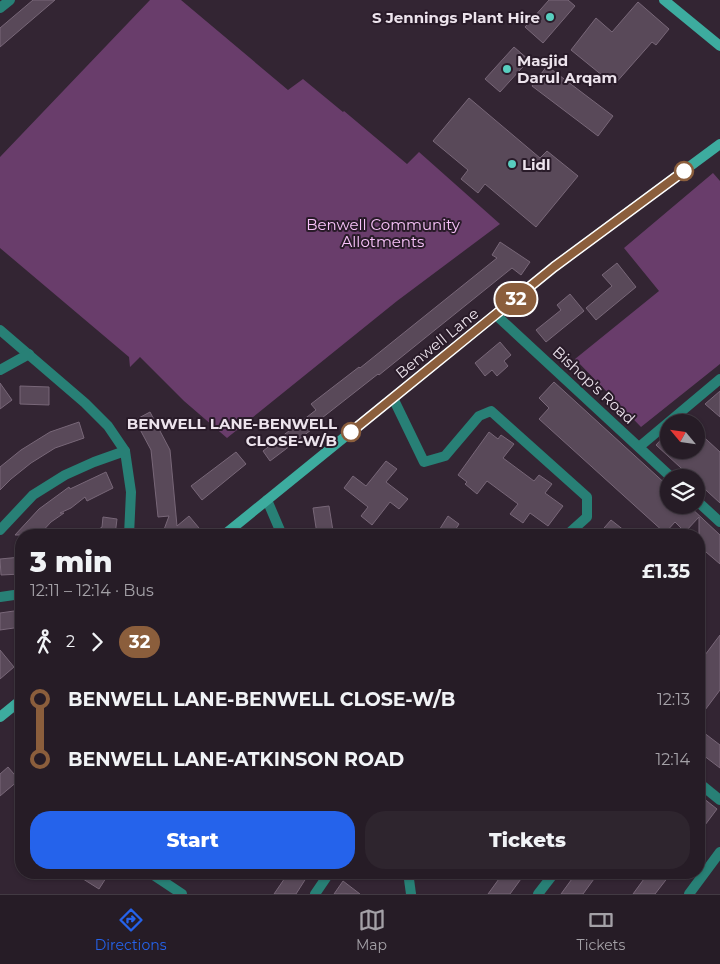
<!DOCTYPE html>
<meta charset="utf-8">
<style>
body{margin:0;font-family:Montserrat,sans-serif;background:#2e252e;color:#f1f3f6;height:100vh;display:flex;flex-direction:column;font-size:19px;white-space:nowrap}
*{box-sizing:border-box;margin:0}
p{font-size:16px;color:#a4a1a7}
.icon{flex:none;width:28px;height:28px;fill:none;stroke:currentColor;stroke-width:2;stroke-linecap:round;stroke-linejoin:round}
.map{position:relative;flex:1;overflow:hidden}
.sheet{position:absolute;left:15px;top:529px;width:690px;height:350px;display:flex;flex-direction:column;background:#261c26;border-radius:20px;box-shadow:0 1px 4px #0004,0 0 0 1px #423a43}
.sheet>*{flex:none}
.badge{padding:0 10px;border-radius:16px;font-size:18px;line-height:32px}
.needle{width:32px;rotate:299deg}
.controls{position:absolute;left:660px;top:414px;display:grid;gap:10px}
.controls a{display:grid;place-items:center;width:45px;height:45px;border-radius:50%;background:#261c26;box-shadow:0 1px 4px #0004,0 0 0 1px #423a43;font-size:25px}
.map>.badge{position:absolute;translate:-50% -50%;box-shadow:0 0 0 2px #fff}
.legs{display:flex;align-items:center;gap:8px;height:55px;padding:0 15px;font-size:16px}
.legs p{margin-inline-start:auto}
.headline{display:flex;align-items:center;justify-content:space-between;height:85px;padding:0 15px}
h1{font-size:28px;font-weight:800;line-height:38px}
.button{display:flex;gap:10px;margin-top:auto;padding:10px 15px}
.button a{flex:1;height:58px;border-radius:20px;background:#2563eb;color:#fff;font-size:20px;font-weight:800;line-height:58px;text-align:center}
.button a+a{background:#2e252e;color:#f1f3f6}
ul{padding:0 15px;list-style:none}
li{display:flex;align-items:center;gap:18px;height:60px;font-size:19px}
li i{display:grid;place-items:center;width:8px;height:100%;margin:0 6px;background:currentColor}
li i::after{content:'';width:12px;height:12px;margin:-6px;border:4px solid;border-radius:50%;background:#261c26}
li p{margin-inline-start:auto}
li:first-child i{background:linear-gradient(#0000 50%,currentColor 0)}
li:last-child i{background:linear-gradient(currentColor 50%,#0000 0)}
.tabs{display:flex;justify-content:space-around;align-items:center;height:70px;border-top:1px solid #423a43;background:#261c26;font-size:14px;color:#a4a1a7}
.tabs a{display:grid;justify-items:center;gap:2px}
.tabs .on{color:#2563eb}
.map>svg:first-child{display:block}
</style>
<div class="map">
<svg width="720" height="894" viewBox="0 0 720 894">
<rect width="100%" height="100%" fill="#332533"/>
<!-- green -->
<g fill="#693d6b">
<polygon points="150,0 181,0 288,90 303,79 343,112 344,111 407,164 419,152 500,224 397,301 227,438 184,401 140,357 130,367 129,357 0,248 0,157"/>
<polygon points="713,173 720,181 720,364 641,427 575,359 659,291 624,248"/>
</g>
<!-- building -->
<g fill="#594959" stroke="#786778">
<polygon points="33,0 55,0 0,47 0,28"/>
<polygon points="549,0 568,0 575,6 543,43 525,27"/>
<polygon points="638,2 669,29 656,45 652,42 614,85 571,50 596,18 612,32"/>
<polygon points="514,47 529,60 500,92 485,79"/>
<polygon points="547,66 613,116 598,136 532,86"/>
<polygon points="469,98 540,158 547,151 578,176 536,227 485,184 478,193 461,179 468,170 433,141"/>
<polygon points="500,242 530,262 521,275 512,268 379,375 378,374 313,425 315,427 270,461 263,451 316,410 311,404 359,367 360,368 497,258 492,255"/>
<polygon points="617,263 636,287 596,320 586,308 612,286 602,275"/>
<polygon points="570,294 584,311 546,342 536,330 561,310 557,305"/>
<polygon points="500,342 511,355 504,361 508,366 497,376 492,370 485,376 475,363"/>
<polygon points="554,382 669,487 669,505 688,505 720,535 720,564 699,546 699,517 685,532 675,522 665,533 539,419 549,408 539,398"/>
<polygon points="0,383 12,400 0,409"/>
<polygon points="20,386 49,387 49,405 20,404"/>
<polygon points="720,391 720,417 705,404"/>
<polygon points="150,412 170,450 177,526 189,516 199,528 190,535 162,535 169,516 158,517 151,450 135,420"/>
<polygon points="79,422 84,438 55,448 31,463 11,479 0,490 0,467 21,450 50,432"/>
<polygon points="696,430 720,452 720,503 696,481 696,478 692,478 656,445 669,431 669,450 696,450"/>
<polygon points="489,432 498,439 501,435 514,444 503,458 534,481 539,475 552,484 545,493 563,506 548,526 530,513 523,523 510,514 518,504 487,481 477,494 465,484 467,482 458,475"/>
<polygon points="236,452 246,464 202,500 191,486"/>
<polygon points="386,461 397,469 386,482 408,499 399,509 390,502 372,525 361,516 368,507 344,488 353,476 366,486"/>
<polygon points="106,472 113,488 87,501 85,497 71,508 60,513 64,513 51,522 39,535 15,535 39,509 69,487 70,489"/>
<polygon points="329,506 333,531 317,534 313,508"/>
<polygon points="448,516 459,524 452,535 436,535"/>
<polygon points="103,517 117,519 115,535 91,535 102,527"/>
<polygon points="611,520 630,535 598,535"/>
<polygon points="21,557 21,574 1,575 0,559"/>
<polygon points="21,610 21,627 0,630 0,613"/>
<polygon points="720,635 720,690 699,718 699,663"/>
<polygon points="0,650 14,667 0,679"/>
<polygon points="699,729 720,745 720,768 699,752"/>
<polygon points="8,767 19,780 0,796 0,774"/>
<polygon points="703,798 717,809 699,833 699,804"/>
<polygon points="72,872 97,872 106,878 99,889"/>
<polygon points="289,872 310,872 296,894 274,894"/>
<polygon points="504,872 526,872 510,894 488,894"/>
<polygon points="577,872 599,872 583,894 561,894"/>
<polygon points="649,872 672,872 655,894 633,894"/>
<polygon points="343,881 360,894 334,894"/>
</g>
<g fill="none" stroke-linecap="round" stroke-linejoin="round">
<!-- minor -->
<g stroke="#288076" stroke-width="10">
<polyline points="0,8 10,0"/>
<polyline points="496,315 672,478"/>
<polyline points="0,330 85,403 108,426 125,451 131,492 129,535"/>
<polyline points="0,370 29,354"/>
<polyline points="393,398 424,462 445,456 479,416 491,411 587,497 587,517 567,535"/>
<polyline points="639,447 720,379"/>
<polyline points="696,500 720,522"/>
<polyline points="0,530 33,495 65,475 94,462 125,451"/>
<polyline points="15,705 21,714"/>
<polyline points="699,783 720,800"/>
<polyline points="149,872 182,894"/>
<polyline points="315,894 330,872"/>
<polyline points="538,894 555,872"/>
</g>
<!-- tertiary -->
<g stroke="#288076" stroke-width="10">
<polyline points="267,500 282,535"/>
<polyline points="0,597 21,594"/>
<polyline points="408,872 411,894"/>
<polyline points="689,894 720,852"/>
</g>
<!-- secondary -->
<g stroke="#3dac9f" stroke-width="10">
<polyline points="664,0 720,46"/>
<polyline points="224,535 554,267 720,144"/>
<polyline points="0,717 21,700"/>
</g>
</g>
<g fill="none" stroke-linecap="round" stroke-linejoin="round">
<!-- line-1 casing -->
<g stroke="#fff" stroke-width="11">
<polyline id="line-1" points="351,432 554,267 684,171"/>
</g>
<!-- line-1 -->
<use href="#line-1" stroke="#8b5e3c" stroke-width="8"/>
</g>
<!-- markers -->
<g fill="#58cebf" stroke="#291b29" stroke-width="2">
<circle cx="550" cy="17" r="5"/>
<circle cx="507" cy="69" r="5"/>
<circle cx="512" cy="164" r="5"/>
</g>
<g fill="#fff" stroke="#8b5e3c" stroke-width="2.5">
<circle cx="684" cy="171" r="9"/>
<circle cx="351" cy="432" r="9"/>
</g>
<g text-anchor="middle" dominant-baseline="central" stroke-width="4" stroke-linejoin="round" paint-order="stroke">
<!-- poi labels -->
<g font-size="15" font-weight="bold" fill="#ece3ec" stroke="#291b29" text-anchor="start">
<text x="540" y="17" text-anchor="end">S Jennings Plant Hire</text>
<text x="517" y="60">Masjid<tspan x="517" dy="17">Darul Arqam</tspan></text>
<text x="522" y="164">Lidl</text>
</g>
<!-- park labels -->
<g font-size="15" fill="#f9c3fa" stroke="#291b29">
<text x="383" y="224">Benwell Community<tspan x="383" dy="17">Allotments</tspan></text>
</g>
<!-- street labels -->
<g font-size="15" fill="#ece3ec" stroke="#291b29">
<text transform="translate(437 343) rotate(-39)">Benwell Lane</text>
<text transform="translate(594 385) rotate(43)">Bishop's Road</text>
</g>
<!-- stop labels -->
<g font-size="15" font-weight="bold" fill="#ece3ec" stroke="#291b29" text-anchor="end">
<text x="337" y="423">BENWELL LANE-BENWELL<tspan x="337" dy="17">CLOSE-W/B</tspan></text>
</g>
</g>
</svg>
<div class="controls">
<a><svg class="needle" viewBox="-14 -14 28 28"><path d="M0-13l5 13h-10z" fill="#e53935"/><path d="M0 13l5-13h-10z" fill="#a4a1a7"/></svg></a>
<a><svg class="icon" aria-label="layers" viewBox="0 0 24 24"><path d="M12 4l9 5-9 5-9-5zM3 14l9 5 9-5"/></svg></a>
</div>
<b class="badge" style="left:516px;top:299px;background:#8b5e3c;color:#fff">32</b>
<section class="sheet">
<div class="headline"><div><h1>3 min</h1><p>12:11 – 12:14 · Bus</p></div><b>£1.35</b></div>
<div class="legs"><svg class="icon" aria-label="walk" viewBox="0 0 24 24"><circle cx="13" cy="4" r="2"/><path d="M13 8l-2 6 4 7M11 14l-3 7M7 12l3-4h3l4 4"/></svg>2<svg class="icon" aria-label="forward" viewBox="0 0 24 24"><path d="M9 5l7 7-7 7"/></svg><b class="badge" style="background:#8b5e3c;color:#fff">32</b></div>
<ul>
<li><i style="color:#8b5e3c"></i><b>BENWELL LANE-BENWELL CLOSE-W/B</b><p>12:13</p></li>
<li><i style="color:#8b5e3c"></i><b>BENWELL LANE-ATKINSON ROAD</b><p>12:14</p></li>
</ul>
<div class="button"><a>Start</a><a>Tickets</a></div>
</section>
</div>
<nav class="tabs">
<a class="on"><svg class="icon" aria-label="directions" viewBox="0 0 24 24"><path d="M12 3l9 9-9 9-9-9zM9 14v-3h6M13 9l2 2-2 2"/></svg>Directions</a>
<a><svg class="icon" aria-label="map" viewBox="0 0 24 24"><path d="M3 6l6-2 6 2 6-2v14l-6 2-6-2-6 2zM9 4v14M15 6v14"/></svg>Map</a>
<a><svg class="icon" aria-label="tickets" viewBox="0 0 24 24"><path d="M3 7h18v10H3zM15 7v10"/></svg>Tickets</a>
</nav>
